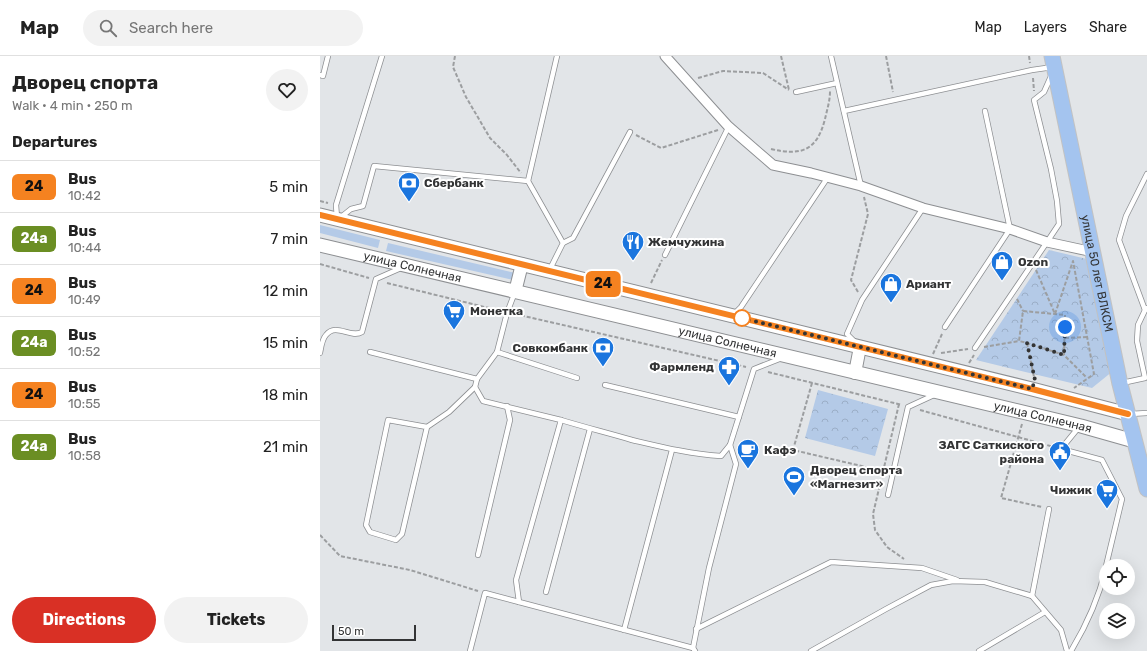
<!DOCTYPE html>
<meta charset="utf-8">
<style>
body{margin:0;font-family:Rubik,sans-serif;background:#f2f2f2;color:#222;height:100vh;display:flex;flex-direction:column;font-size:15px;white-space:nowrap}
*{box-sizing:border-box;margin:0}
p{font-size:13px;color:#767676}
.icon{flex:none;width:22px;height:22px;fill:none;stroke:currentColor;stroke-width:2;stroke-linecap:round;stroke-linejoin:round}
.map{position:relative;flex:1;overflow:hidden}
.side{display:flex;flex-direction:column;background:#fff;width:320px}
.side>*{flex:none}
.badge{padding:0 8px;border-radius:6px;font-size:14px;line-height:26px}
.buttons{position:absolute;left:779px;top:503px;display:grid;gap:8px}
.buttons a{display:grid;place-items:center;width:36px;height:36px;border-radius:50%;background:#fff;box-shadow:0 4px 16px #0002;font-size:20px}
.scale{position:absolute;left:12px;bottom:10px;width:84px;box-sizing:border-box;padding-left:4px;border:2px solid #333435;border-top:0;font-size:11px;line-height:14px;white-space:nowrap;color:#333435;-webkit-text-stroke:3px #fff;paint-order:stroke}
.you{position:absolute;width:20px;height:20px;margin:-10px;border:3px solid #fff;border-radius:50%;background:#1a73e8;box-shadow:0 0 0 6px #1a73e833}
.map>.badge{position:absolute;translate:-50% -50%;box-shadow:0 0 0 2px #fff}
h2{padding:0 12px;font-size:15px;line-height:36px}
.round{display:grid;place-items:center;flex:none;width:42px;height:42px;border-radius:21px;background:#f2f2f2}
.headline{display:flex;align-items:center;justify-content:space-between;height:68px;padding:0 12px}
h1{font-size:19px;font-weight:700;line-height:30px}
.cta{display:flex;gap:8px;margin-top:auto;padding:8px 12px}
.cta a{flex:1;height:46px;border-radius:24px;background:#d93025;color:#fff;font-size:16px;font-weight:700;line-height:46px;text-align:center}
.cta a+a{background:#f2f2f2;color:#222}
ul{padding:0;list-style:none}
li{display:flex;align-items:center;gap:12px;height:52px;padding:0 12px;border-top:1px solid #e0e0e0}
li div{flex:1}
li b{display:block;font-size:15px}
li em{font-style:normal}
li .badge{min-width:44px;font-weight:700;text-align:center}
header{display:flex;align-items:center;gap:24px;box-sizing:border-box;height:56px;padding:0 20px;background:#fff;border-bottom:1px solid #e0e0e0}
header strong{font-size:19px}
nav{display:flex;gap:22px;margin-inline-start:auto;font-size:14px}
.search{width:280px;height:36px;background:#f2f2f2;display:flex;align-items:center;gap:10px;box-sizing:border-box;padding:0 14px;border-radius:22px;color:#767676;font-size:15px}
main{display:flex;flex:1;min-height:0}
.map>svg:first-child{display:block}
</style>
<header>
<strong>Map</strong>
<div class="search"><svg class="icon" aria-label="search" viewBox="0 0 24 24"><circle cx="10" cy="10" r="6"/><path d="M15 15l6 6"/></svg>Search here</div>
<nav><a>Map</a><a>Layers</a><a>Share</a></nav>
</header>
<main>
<section class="side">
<div class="headline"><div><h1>Дворец спорта</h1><p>Walk · 4 min · 250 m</p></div><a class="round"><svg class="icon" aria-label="heart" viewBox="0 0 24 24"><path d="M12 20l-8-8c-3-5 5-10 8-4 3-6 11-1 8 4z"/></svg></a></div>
<h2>Departures</h2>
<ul>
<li><span class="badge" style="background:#f58220;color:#111">24</span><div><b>Bus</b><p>10:42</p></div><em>5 min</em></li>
<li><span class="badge" style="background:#6b8e23;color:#fff">24a</span><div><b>Bus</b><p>10:44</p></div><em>7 min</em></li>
<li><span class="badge" style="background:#f58220;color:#111">24</span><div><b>Bus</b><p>10:49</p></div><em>12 min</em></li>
<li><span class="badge" style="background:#6b8e23;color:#fff">24a</span><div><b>Bus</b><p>10:52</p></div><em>15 min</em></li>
<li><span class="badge" style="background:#f58220;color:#111">24</span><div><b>Bus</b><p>10:55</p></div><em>18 min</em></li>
<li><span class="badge" style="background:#6b8e23;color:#fff">24a</span><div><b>Bus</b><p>10:58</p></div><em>21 min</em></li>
</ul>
<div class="cta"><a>Directions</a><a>Tickets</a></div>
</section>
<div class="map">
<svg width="827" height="595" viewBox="0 0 827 595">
<defs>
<pattern id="park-crowns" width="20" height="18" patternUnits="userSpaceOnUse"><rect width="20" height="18" fill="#b4cae7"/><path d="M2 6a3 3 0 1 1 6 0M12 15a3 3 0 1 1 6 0" fill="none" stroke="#9baec7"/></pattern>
</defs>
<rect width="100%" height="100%" fill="#e2e5e8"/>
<!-- grass -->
<g fill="#b4cae7">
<polygon points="0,169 60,184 58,192 0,177"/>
<polygon points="68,187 195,217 193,224 66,195"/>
</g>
<!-- park -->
<g fill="url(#park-crowns)">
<polygon points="729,194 767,203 793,315 772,332 656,304"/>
<polygon points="498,334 568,353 555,400 485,382"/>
</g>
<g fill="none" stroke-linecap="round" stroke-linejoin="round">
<!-- service casing -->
<g stroke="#8d8f92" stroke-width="6">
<g id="service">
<polyline points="511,0 541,130"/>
<polyline points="0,19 3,20 8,0"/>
<polyline points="476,36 517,27"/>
<polyline points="524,55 712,14 733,11"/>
<polyline points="21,161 31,153 43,150 54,110 208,125"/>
<polyline points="17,162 16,149 62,0"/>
<polyline points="243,187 253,182 310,76"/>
<polyline points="345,199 409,70"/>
<polyline points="230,213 243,187 208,125 237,0"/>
<polyline points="195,236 187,257 177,296 157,323 155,331 163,345 241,364 196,524 199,546 373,592 375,595"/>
<polyline points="825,254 799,184 806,160 827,118"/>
<polyline points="414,258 421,251 508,121"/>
<polyline points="625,271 690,173 665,55"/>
<polyline points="535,286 527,278 542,244 603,152"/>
<polyline points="655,292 727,186 739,168 737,145 731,113 714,44 724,36 732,18"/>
<polyline points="50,296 157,323"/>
<polyline points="177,296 257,322"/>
<path d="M 0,297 C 1,292 2,283 6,279 C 16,266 31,283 42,276 L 56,223 L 81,212"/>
<polyline points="802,327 825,322 817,285 818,269 826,252"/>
<polyline points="285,329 419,361"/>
<polyline points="810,358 827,357"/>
<path d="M 241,364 C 264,371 288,377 312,384 C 342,391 370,398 401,400 L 410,389 L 434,313 L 462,302"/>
<polyline points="107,371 68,364 46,469 50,476 76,484 82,478 107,371 129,356 155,331"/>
<polyline points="759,371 741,393 782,404 802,443 786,510"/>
<polyline points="568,439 588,351 614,339"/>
<polyline points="158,499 190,364 187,350"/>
<polyline points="226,536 270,373"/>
<polyline points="712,540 729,453"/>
<polyline points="376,573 511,506 602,512 637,524"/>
<polyline points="304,574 352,394"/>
<polyline points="373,592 389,512 416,408 410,389"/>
<polyline points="150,595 165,537 199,546"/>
<polyline points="491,595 566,553 611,529 633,525 665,526 712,540 741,574 747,595"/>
<polyline points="659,595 725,556"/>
<path d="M 751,595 C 766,570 779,541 786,512"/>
</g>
</g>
<!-- minor casing -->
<g stroke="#8d8f92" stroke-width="11">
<polyline id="minor" points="345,0 408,70 453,109 491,117 541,130 603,152 690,173 727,186 773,196"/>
</g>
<!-- tertiary casing -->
<g stroke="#8d8f92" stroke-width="14">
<g id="tertiary">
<polyline points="195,236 202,208"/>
<polyline points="535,317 540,291"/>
</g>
</g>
<!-- secondary casing -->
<g stroke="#8d8f92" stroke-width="15">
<g id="secondary">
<polyline points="0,159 712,333 808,358"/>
<path id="s1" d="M 0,189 L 761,370 L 814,385"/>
</g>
</g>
<!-- primary casing -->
<g stroke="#c2c2c2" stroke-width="17">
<g id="primary">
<path id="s2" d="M 732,0 L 800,328 L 827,433"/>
</g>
</g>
<!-- path -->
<g stroke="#9c9ea0" stroke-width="2" stroke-dasharray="4 2" stroke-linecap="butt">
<polyline points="135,0 133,11 146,41 170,82 187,99 201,117"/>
<polyline points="461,0 469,34"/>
<polyline points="566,0 573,36"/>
<polyline points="709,0 710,7"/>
<polyline points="378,22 403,15 443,17 469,34"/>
<polyline points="713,22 714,35"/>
<polyline points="316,79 341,92 398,74"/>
<path d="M 451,93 C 481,100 497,95 505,63 C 507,54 510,45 510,35"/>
<polyline points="0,145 8,147"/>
<polyline points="0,208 49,222"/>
<polyline points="716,214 735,258 753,205 774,318 754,332"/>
<polyline points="67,227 181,255"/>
<polyline points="331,227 342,204"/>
<polyline points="538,236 531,224 548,158 544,141"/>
<polyline points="697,243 703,255"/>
<polyline points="195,258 426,311"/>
<polyline points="745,282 767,281"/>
<polyline points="707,287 714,321"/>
<polyline points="664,291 699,285"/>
<polyline points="621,297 648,293"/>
<polyline points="613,298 622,278"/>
<polyline points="744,299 745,259 703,255 699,285 707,287 744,299 767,322"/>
<polyline points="649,307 654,299"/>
<polyline points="448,316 582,349"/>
<polyline points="492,327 473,394 563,415"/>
<polyline points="579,348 553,458 555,474 567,491 584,503"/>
<polyline points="600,354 734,391"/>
<polyline points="702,368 681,442 722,451"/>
<polyline points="0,479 20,500 90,514 158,535"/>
</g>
<!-- service -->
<use href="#service" stroke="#fff" stroke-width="4.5"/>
<!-- minor -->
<use href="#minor" stroke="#fff" stroke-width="9"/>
<!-- tertiary -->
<use href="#tertiary" stroke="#fff" stroke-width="12"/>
<!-- secondary -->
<use href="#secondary" stroke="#fff" stroke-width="13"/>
<!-- primary -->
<use href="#primary" stroke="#a4c4ef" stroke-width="15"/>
</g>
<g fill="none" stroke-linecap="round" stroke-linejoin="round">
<!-- line casing -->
<g stroke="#fff" stroke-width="9">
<polyline id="line" points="0,159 712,333 808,358"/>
</g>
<!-- line -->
<use href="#line" stroke="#f58220" stroke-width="6"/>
<!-- walk -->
<polyline stroke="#333435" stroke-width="4" stroke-dasharray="0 7.2" points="422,262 712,333 715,324 707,287 744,299 745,271"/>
</g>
<!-- icons -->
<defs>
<g id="bank-pin" transform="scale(1.15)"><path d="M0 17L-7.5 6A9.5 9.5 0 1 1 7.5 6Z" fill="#1a75de" stroke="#fff"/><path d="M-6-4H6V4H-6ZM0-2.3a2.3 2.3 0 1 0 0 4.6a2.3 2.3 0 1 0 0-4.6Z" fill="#fff"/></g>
<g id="restaurant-pin" transform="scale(1.15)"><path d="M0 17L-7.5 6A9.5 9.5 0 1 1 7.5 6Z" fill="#1a75de" stroke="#fff"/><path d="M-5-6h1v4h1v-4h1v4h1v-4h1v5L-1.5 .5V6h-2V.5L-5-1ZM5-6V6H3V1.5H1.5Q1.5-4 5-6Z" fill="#fff"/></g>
<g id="shop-pin" transform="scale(1.15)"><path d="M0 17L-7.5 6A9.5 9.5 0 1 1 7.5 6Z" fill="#1a75de" stroke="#fff"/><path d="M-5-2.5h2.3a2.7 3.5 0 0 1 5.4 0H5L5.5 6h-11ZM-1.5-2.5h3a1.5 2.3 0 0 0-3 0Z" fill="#fff"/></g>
<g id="supermarket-pin" transform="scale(1.15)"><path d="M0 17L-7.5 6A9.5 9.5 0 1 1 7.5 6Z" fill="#1a75de" stroke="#fff"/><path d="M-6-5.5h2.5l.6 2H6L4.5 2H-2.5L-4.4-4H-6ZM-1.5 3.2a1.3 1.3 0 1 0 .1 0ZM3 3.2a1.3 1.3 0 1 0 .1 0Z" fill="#fff"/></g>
<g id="pharmacy-pin" transform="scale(1.15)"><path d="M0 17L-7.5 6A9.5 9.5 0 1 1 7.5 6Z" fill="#1a75de" stroke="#fff"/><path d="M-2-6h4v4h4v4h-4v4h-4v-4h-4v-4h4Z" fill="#fff"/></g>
<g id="cafe-pin" transform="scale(1.15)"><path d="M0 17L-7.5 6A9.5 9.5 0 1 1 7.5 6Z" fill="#1a75de" stroke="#fff"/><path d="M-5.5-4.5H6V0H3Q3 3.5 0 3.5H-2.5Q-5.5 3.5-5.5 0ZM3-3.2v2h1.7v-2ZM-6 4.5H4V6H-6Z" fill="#fff"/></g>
<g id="civic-pin" transform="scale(1.15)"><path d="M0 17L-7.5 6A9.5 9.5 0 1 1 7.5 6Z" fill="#1a75de" stroke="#fff"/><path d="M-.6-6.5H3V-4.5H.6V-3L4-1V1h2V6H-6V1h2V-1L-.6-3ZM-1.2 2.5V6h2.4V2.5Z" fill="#fff"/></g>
<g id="stadium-pin" transform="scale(1.15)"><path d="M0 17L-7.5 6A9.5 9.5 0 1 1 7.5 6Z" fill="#1a75de" stroke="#fff"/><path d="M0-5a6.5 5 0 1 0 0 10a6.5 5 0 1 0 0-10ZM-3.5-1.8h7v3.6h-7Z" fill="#fff"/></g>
</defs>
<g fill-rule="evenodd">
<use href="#bank-pin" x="89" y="127"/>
<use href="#restaurant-pin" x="313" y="186"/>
<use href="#shop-pin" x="682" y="206"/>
<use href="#shop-pin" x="571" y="228"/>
<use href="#supermarket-pin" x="134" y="255"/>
<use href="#bank-pin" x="283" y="292"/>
<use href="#pharmacy-pin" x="409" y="311"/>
<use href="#cafe-pin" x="428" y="394"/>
<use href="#civic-pin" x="740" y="396"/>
<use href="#stadium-pin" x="474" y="421"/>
<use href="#supermarket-pin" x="787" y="434"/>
</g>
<!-- markers -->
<circle fill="#fff" stroke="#f58220" stroke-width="2" cx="422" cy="262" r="8"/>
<g text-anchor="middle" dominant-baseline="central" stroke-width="4" stroke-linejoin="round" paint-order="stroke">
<!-- poi labels -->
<g font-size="12" font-weight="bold" fill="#333435" stroke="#fff" text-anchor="start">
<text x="104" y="127">Сбербанк</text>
<text x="328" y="186">Жемчужина</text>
<text x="698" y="206">Ozon</text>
<text x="586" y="228">Ариант</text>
<text x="150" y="255">Монетка</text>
<text x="268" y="292" text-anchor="end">Совкомбанк</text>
<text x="394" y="311" text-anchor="end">Фармленд</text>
<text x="724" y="389" text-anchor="end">ЗАГС Саткиского<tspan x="724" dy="14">района</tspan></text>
<text x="444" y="394">Кафэ</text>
<text x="490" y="414">Дворец спорта<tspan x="490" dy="14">«Магнезит»</tspan></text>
<text x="772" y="434" text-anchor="end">Чижик</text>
</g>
<!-- street labels -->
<g font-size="12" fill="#333435" stroke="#fff">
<text stroke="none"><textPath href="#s1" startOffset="95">улица Солнечная</textPath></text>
<text stroke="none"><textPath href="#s2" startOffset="222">улица 50 лет ВЛКСМ</textPath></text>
<text stroke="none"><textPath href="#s1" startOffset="419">улица Солнечная</textPath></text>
<text stroke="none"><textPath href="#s1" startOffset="743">улица Солнечная</textPath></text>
</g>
</g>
</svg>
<div class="buttons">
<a><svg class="icon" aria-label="locate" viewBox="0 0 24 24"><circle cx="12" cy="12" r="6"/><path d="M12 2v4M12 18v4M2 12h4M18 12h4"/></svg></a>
<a><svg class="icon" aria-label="layers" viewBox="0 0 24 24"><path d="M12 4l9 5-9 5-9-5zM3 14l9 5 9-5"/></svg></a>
</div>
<div class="scale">50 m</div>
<div class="you" style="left:745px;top:271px"></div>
<b class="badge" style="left:283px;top:228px;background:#f58220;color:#111">24</b>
</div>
</main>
